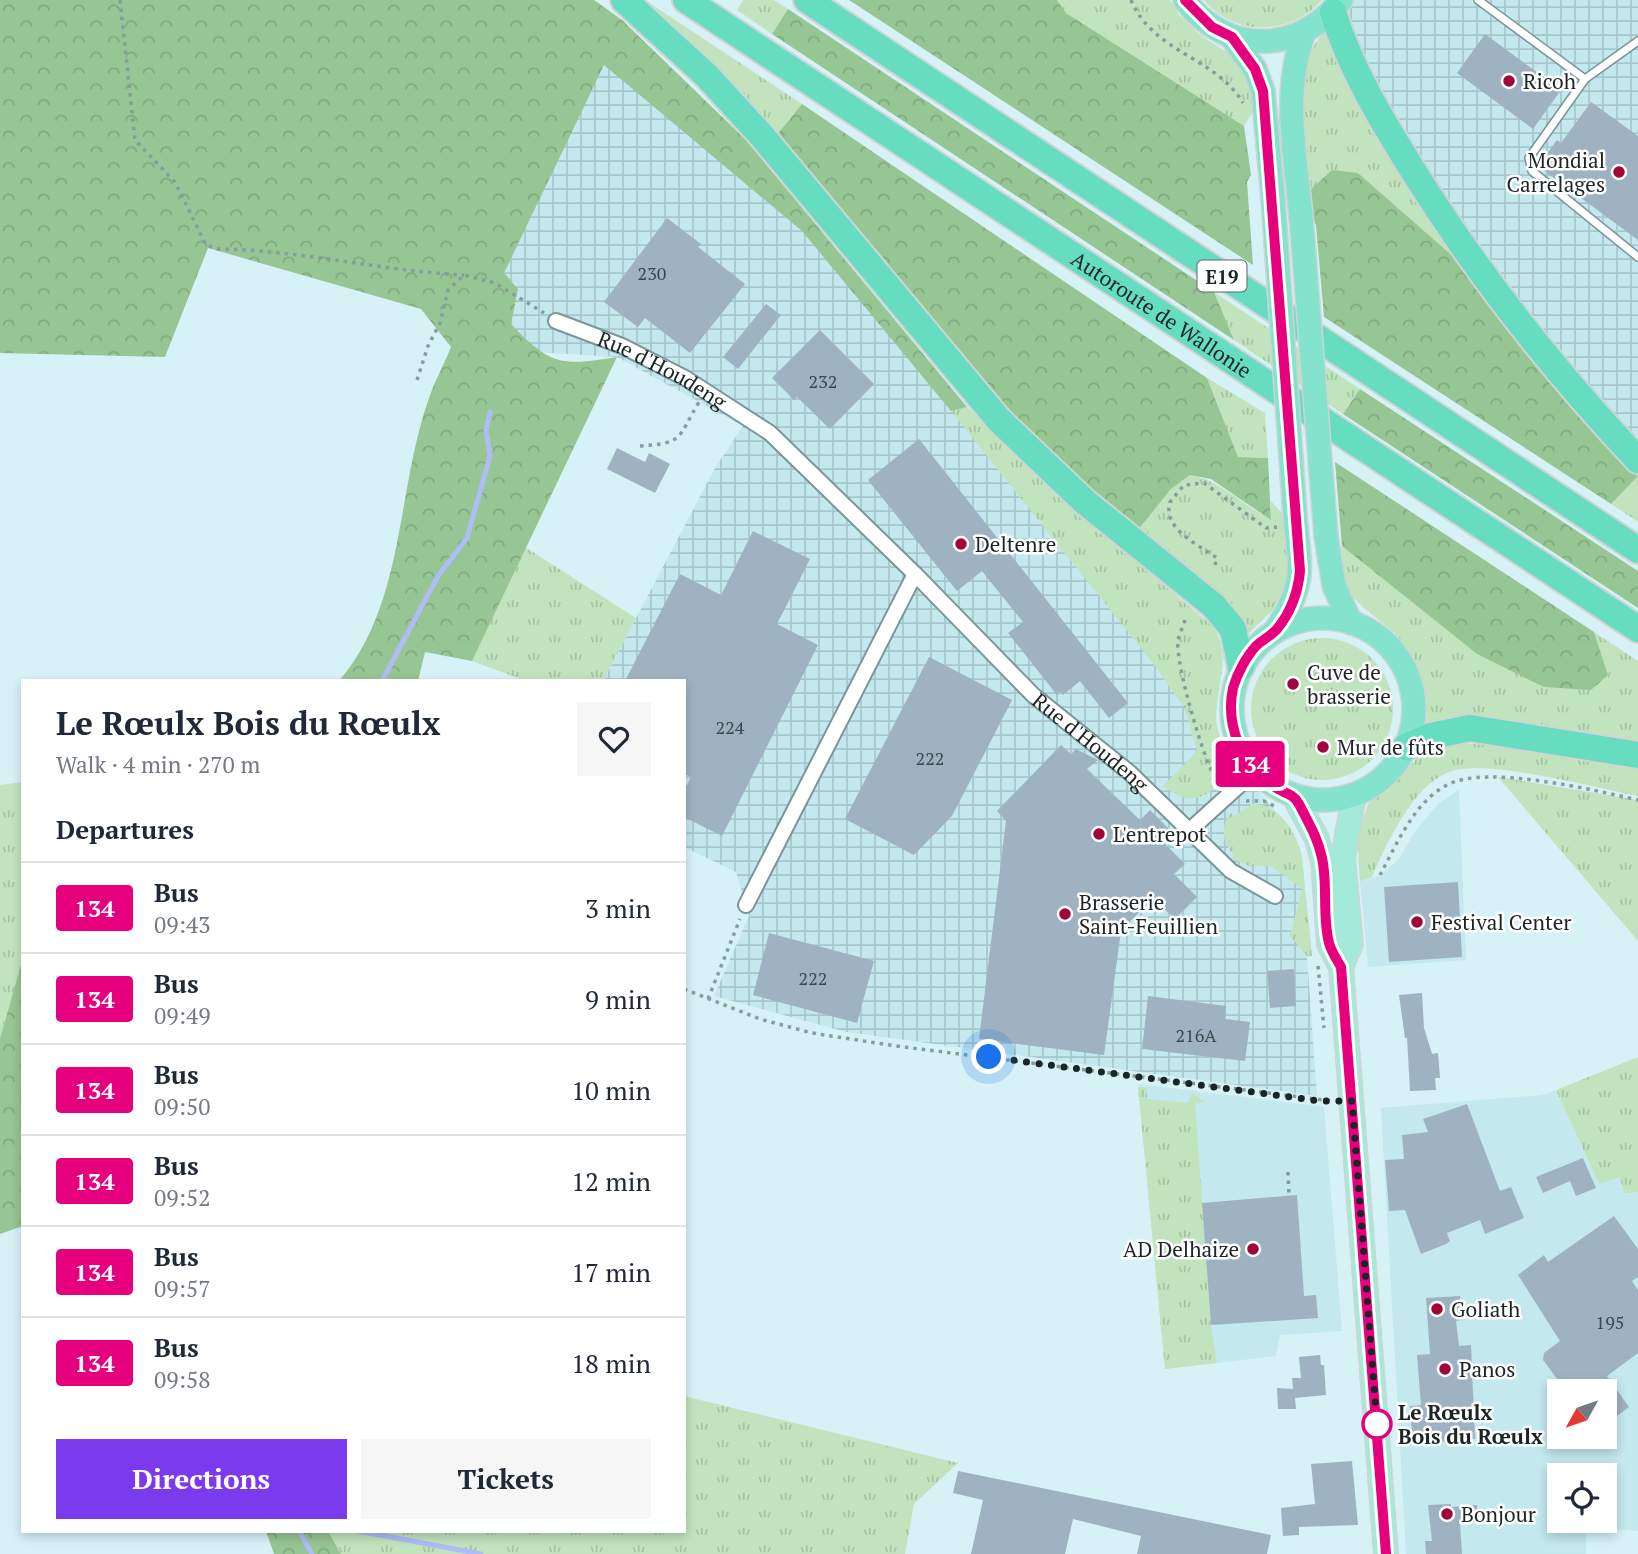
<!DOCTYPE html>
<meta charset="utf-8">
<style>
body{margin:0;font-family:"PT Serif",serif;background:#f6f6f7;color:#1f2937;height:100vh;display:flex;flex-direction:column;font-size:26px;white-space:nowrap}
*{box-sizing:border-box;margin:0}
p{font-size:23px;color:#747a83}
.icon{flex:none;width:38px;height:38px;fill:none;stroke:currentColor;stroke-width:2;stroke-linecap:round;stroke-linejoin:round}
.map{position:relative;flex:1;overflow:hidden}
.details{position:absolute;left:21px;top:679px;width:665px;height:854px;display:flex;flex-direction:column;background:#fff;border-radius:0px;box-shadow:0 4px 10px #0003}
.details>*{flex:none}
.badge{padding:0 14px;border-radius:5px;font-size:24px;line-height:46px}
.needle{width:46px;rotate:230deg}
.tools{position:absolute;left:1547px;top:1379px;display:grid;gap:14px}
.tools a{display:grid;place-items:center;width:70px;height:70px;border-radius:0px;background:#fff;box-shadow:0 4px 10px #0003;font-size:35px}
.you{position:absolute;width:35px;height:35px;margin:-18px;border:5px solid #fff;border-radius:50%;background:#1a73e8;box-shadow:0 0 0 10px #1a73e833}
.map>.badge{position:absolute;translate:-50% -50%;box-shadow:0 0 0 4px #fff}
h2{padding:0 35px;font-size:26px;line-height:63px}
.round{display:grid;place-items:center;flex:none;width:74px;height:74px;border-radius:0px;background:#f6f6f7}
.headline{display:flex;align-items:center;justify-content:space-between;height:119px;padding:0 35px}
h1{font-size:33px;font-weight:600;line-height:52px}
.button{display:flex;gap:14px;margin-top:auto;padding:14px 35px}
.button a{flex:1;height:80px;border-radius:0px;background:#7c3aed;color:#fff;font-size:28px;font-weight:600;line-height:80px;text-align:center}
.button a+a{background:#f6f6f7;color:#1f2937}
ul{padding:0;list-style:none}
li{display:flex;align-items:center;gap:21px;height:91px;padding:0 35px;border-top:2px solid #e0e1e3}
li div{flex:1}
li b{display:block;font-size:26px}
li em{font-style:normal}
li .badge{min-width:77px;font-weight:700;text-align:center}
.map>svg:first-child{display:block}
</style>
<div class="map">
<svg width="1638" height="1554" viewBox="0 0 1638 1554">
<defs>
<pattern id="industrial-grid" width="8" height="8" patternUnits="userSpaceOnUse" patternTransform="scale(1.75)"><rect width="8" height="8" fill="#c3e8ee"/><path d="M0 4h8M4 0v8" fill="none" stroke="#a7c7cc"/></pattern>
<pattern id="grass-tufts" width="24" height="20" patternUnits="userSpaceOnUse" patternTransform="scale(1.75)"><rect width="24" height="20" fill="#c1e4be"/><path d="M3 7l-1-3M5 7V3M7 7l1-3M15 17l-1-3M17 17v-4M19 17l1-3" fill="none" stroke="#a5c3a3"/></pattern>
<pattern id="forest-crowns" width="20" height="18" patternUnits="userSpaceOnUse" patternTransform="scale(1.75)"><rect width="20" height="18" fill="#96c693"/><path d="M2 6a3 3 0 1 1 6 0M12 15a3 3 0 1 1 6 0" fill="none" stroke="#81aa7f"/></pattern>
</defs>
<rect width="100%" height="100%" fill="#d6f2f7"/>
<!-- built -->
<g fill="#c3e8ee" fill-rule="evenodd">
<polygon points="1459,790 1466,960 1368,967 1360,881 1381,875 1399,859 1414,833 1438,804"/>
<polygon points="1138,1084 1324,1107 1342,1331 1280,1335 1276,1356 1165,1369"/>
<path d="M 1556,1090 L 1599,1184 L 1620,1177 L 1624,1194 L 1638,1192 L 1638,1531 L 1586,1527 L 1586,1554 L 1406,1554 L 1381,1108 L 1542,1095 ZM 1559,1391 L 1605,1391 L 1605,1437 L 1559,1437 ZM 1559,1475 L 1605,1475 L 1605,1521 L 1559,1521 Z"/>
</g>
<!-- industrial -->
<g fill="url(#industrial-grid)">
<polygon points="1353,0 1638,0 1638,441 1525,316 1417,155 1359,51 1346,20"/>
<polygon points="622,20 745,139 967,407 1096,529 1214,627 1224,658 1218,682 1216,721 1220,739 1226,754 1289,827 1301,851 1312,956 1307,957 1317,1096 846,1032 714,996 749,916 736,872 684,847 684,681 603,681 715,468 743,426 617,357 452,347 604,65"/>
</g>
<!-- grass -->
<g fill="url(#grass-tufts)">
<polygon points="635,0 645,0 802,104 776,136"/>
<polygon points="743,0 774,0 788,9 772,34 737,10"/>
<polygon points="1057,0 1170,0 1179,15 1199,34 1228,53 1243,68 1251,87 1253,112 1244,126 1066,13"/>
<path d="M 1204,0 L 1322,0 C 1291,36 1234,37 1204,0 Z"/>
<path d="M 1325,31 C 1360,111 1406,187 1455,258 L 1358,173 L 1308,192 C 1305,142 1287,71 1325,31 Z"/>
<polygon points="1214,292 1360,389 1343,414 1234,340"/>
<polygon points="1207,378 1265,413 1268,458 1238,457"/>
<path d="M 967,407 L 1096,529 L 1214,627 C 1231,658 1217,683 1216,717 C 1216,734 1227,748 1227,765 C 1228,773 1224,777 1219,783 C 1200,804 1184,802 1163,786 L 1197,751 L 1185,709 L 1152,662 L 951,411 Z"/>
<path d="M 1190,475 C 1222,481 1242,505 1271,519 L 1271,501 L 1286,518 L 1290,573 L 1280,603 L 1246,636 L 1138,530 L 1171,489 Z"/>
<polygon points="1638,476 1638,522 1611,504"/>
<path d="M 1342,546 L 1477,654 L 1608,676 L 1594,632 L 1638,661 L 1638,747 L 1426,726 C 1430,693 1420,661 1397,636 C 1370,608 1329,595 1342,546 Z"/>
<polygon points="525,547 636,618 603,681 526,681 472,661"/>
<circle cx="1322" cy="709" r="71"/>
<path d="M 1447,743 L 1496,745 L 1638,769 L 1638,796 C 1595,788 1487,758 1449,772 C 1413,785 1386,845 1372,877 L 1360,881 L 1357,836 L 1369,802 L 1388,791 L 1419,756 Z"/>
<polygon points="1498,777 1638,800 1638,941"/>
<polygon points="23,782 23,957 0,1039 0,785"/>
<path d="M 1252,804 C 1279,803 1297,833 1302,857 L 1312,956 L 1307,956 L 1290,936 L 1302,889 L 1271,866 L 1249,866 L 1230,858 L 1234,856 C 1223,842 1219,828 1231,813 L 1234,816 Z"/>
<polygon points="1638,1057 1638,1192 1624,1194 1620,1177 1599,1184 1556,1090"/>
<polygon points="1138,1087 1147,1088 1147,1099 1188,1103 1192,1093 1205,1102 1195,1103 1211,1327 1217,1363 1165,1369"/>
<polygon points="684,1396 958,1463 914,1504 905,1554 341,1554 328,1531 684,1531"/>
</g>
<!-- forest -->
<g fill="url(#forest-crowns)">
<path d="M 0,0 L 594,0 L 622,20 L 745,139 L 967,407 L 951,411 L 802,231 L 604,65 L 504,273 L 518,289 L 511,324 C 551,366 561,366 617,357 L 472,661 L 425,652 L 418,681 L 339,681 C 405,604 396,493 428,401 C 434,382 444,365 451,347 L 421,309 L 208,248 L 165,357 L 0,353 Z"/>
<polygon points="849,0 1057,0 1066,13 1244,126 1251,175 1247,182 1253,265"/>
<polygon points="788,9 1214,292 1234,340 772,34"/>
<polygon points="802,104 1207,378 1238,457 1268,458 1271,520 1211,479 1190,475 1171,489 1138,530 1072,476 997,403 776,136"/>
<polygon points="1332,170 1358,173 1455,258 1496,313 1638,476 1611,504 1324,317 1316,225 1310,214 1308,192"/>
<polygon points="1360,389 1638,571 1638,608 1343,414"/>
<polygon points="1335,462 1594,632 1608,675 1591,690 1544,687 1477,654 1342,546"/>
<polygon points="23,957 23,1226 0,1234 0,1039"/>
<polygon points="266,1531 328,1531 341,1554 274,1554"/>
</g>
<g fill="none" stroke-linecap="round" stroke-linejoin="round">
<!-- stream -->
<g stroke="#aebcf8" stroke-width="5">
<polyline points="382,681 438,576 467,538 490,456 486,430 490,412"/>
<polyline points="299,1531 312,1554"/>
<polyline points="358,1531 481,1554"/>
</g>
</g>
<!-- building -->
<g fill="#9fb2c1">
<polygon points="1485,34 1561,90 1533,129 1457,73"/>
<polygon points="1591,102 1638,136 1638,240 1538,166 1557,140 1561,143"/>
<polygon points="667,218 701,244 698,247 745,284 690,353 645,318 638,327 604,302"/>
<polygon points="766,304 781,315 738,369 723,357"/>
<polygon points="820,330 874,384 830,429 797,397 794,400 772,378"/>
<polygon points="919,439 1128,703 1109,718 1080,681 1063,695 1060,692 1057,695 1008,633 1023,622 982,571 957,591 868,480"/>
<polygon points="617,448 645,462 649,453 670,464 655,493 607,469"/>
<polygon points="753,531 810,559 777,624 818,645 722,836 684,817 684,791 691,777 684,774 684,681 625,681 680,574 721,595"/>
<polygon points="929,657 1012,700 952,816 914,855 845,819"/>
<polygon points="1061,745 1071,754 1076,749 1098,760 1087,769 1140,820 1150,810 1172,832 1162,841 1185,864 1174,874 1197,897 1175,919 1153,898 1121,931 1104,1055 979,1039 1006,821 997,811"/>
<polygon points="1458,882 1462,957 1389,962 1384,887"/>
<polygon points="769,933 874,961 857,1023 753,995"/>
<polygon points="1294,969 1296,1006 1270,1008 1267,971"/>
<polygon points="1422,993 1424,1028 1432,1054 1438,1053 1440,1078 1435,1078 1436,1090 1410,1091 1407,1038 1405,1038 1399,995"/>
<polygon points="1148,996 1226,1006 1225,1019 1250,1022 1245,1061 1142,1049"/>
<polygon points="1467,1104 1500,1191 1511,1187 1524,1218 1485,1234 1480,1220 1447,1233 1450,1241 1446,1244 1421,1254 1405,1210 1389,1211 1385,1160 1404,1159 1402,1135 1428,1132 1423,1119"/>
<polygon points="1583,1158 1596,1188 1576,1196 1570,1181 1543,1193 1536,1177"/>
<polygon points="1297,1195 1304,1296 1316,1295 1318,1318 1211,1325 1202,1203"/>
<polygon points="1614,1216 1638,1249 1638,1277 1632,1281 1638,1290 1638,1353 1607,1376 1629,1407 1605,1425 1605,1391 1566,1391 1543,1360 1544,1353 1560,1341 1518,1275 1544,1255 1548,1262"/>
<polygon points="1460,1296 1461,1320 1456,1321 1459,1346 1471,1345 1475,1439 1413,1444 1410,1406 1421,1405 1417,1355 1430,1354 1426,1298"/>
<polygon points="1320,1355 1321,1365 1324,1365 1326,1395 1295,1398 1296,1409 1278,1409 1277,1388 1293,1389 1292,1378 1301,1378 1299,1357"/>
<polygon points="1352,1461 1358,1525 1299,1527 1299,1535 1283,1536 1281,1508 1315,1504 1311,1464"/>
<polygon points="958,1471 1271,1535 1267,1554 1137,1554 1141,1536 1073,1519 1065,1554 971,1554 983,1500 953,1493"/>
<polygon points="1451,1504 1451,1507 1477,1505 1478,1522 1460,1523 1462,1554 1426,1554 1425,1541 1432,1541 1428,1505"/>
</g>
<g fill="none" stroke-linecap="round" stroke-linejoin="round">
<!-- service casing -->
<g stroke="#7b9599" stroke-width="10">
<g id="service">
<polyline points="1478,0 1585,79 1638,41"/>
<polyline points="1585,79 1529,158 1532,171 1638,257"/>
</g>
</g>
<!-- minor casing -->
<g stroke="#7b9599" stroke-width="18">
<g id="minor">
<path id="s1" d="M 556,321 L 622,346 L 685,378 L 770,433 L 915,574 L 1033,695 L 1130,773 L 1231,871 L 1275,896"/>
<polyline points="1191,829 1255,771"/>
<polyline points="746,905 915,574"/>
</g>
</g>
<!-- primary casing -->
<g stroke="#d1d3d4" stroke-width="26">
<g id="primary">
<polyline points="1294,796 1317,839 1323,861 1329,944 1341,967 1386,1554"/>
<polyline points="1341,967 1351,944 1343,858 1354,795"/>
</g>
</g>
<!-- trunk casing -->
<g stroke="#d1d3d4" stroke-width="26">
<g id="trunk">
<path d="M 1185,0 C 1226,56 1300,54 1341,0"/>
<polyline points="1232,38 1255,69 1263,91 1273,198"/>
<path d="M 1301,216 C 1295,154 1282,92 1304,33"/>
<polyline points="1326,536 1334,586 1351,623"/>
<circle cx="1323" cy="709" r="91"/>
<path d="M 1276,630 C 1307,581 1300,571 1295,516"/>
</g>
</g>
<!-- motorway casing -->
<g stroke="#d1d3d4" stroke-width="30">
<g id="motorway">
<polyline points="624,0 707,76 762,136 999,420 1085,502 1214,606 1233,629 1241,667"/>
<path id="s2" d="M 686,0 L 1638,629"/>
<polyline points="807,0 1638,550"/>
<path d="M 1333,12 C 1350,68 1381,119 1412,169 C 1477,273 1553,370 1638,460"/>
<polyline points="1406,747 1431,736 1470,728 1638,755"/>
</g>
</g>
<!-- path -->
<g stroke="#879c9f" stroke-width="3.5" stroke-dasharray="3.5 5" stroke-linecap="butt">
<path d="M 120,0 L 135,140 L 175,182 L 206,245 L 218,249 C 301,250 381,271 464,275"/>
<path d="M 1131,0 C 1153,53 1216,57 1243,103"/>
<polyline points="417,380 428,346 440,323 448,290 464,275 495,283 544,313"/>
<path d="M 640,446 C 684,443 677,439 699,402"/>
<path d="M 1215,565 L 1217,558 C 1199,545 1162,529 1170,502 L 1184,485 L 1204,483 L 1266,528 L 1277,527"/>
<path d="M 1185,620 C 1183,627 1179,634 1178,641 C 1175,663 1205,766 1218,783"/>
<polyline points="1246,801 1264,801 1278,808"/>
<path d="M 1380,875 C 1397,844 1414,802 1447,785 C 1485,764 1594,790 1638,800"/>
<polyline points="1318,966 1324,1028"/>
<polyline points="684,989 760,1019 812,1033 896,1046 1332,1101"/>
<polyline points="708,999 740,919"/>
<polyline points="1288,1172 1289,1196"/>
</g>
<!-- service -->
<use href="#service" stroke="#fff" stroke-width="7"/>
<!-- minor -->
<use href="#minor" stroke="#fff" stroke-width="14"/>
<!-- primary -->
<use href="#primary" stroke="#a3ead9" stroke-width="23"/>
<!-- trunk -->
<use href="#trunk" stroke="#84e3cc" stroke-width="23"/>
<!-- motorway -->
<use href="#motorway" stroke="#66dcc0" stroke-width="26"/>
<!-- trunk-bridge casing -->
<g stroke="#d1d3d4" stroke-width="26" stroke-linecap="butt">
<g id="trunk-bridge">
<polyline points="1273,198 1295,516"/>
<polyline points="1301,216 1326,536"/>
</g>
</g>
<!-- trunk-bridge -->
<use href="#trunk-bridge" stroke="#84e3cc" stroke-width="23"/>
</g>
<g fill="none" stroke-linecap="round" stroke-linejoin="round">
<!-- line casing -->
<g stroke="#fff" stroke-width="16">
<path id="line" d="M 1185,0 L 1212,27 L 1232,37 L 1255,69 L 1263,91 L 1300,571 C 1298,593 1291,612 1277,629 C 1271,636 1262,640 1256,646 C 1246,657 1237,674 1233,688 C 1225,725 1242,766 1273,786 C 1283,793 1293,793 1299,804 C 1308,822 1318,838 1322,858 C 1328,885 1322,916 1329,943 C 1331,951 1337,960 1341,967 L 1386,1554"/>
</g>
<!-- line -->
<use href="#line" stroke="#e6007e" stroke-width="10"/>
<!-- walk -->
<polyline stroke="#1a2526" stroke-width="7" stroke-dasharray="0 12.6" points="989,1057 1320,1101 1352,1101 1377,1424"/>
</g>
<!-- markers -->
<g fill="#a2053c" stroke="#fff" stroke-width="2.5">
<circle cx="1509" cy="81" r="7"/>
<circle cx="1619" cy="172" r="7"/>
<circle cx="961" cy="544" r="7"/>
<circle cx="1293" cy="684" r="7"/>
<circle cx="1323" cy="747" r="7"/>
<circle cx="1099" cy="834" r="7"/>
<circle cx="1065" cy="914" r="7"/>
<circle cx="1417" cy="922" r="7"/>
<circle cx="1253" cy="1249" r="7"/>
<circle cx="1437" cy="1309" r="7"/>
<circle cx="1445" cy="1369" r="7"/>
<circle cx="1447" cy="1514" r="7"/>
</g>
<circle fill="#fff" stroke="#e6007e" stroke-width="3.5" cx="1377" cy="1424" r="14"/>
<g text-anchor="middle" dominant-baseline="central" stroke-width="5" stroke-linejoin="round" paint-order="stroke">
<!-- number labels -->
<g font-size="18" fill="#3b484d">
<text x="652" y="273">230</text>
<text x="823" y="381">232</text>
<text x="730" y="727">224</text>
<text x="930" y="758">222</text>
<text x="813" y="978">222</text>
<text x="1196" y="1035">216A</text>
<text x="1610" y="1322">195</text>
</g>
<!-- shield labels -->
<rect fill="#fff" stroke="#5f6667" stroke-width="2" x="1197.5" y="260.5" width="49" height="31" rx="5"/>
<g font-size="19" font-weight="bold" fill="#1a2526">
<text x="1222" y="276">E19</text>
</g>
<!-- poi labels -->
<g font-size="21" fill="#1a2526" stroke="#fff" text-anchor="start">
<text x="1523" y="81">Ricoh</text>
<text x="1605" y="160" text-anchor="end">Mondial<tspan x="1605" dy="24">Carrelages</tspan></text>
<text x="975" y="544">Deltenre</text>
<text x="1307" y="672">Cuve de<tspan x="1307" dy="24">brasserie</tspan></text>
<text x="1337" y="747">Mur de fûts</text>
<text x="1113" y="834">L'entrepot</text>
<text x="1079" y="902">Brasserie<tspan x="1079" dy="24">Saint-Feuillien</tspan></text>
<text x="1431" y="922">Festival Center</text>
<text x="1239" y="1249" text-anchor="end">AD Delhaize</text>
<text x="1451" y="1309">Goliath</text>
<text x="1459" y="1369">Panos</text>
<text x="1461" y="1514">Bonjour</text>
</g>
<!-- street labels -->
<g font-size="21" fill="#1a2526" stroke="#fff">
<text stroke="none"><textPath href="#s2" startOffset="570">Autoroute de Wallonie</textPath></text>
<text stroke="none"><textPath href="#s1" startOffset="117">Rue d'Houdeng</textPath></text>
<text stroke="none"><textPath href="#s1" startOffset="688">Rue d'Houdeng</textPath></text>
</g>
<!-- stop labels -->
<g font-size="21" font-weight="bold" fill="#1a2526" stroke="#fff" text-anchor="start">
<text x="1398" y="1412">Le Rœulx<tspan x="1398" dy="24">Bois du Rœulx</tspan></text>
</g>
</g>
</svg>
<div class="tools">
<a><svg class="needle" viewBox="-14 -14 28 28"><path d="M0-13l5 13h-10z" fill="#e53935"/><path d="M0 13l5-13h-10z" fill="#747a83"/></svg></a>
<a><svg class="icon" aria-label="locate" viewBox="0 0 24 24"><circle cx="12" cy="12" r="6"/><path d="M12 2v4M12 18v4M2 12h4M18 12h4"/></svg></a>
</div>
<div class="you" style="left:989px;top:1057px"></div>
<b class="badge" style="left:1250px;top:764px;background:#e6007e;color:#fff">134</b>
<section class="details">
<div class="headline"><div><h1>Le Rœulx Bois du Rœulx</h1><p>Walk · 4 min · 270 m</p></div><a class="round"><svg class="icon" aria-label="heart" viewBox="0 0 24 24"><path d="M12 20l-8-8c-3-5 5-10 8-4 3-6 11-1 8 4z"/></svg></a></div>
<h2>Departures</h2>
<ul>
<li><span class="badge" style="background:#e6007e;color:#fff">134</span><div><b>Bus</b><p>09:43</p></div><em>3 min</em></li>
<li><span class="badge" style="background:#e6007e;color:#fff">134</span><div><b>Bus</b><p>09:49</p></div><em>9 min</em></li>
<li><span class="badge" style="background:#e6007e;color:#fff">134</span><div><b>Bus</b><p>09:50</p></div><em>10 min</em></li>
<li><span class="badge" style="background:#e6007e;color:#fff">134</span><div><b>Bus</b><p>09:52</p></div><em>12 min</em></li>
<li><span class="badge" style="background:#e6007e;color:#fff">134</span><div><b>Bus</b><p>09:57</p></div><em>17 min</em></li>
<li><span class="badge" style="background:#e6007e;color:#fff">134</span><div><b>Bus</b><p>09:58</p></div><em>18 min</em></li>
</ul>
<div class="button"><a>Directions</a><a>Tickets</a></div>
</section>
</div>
